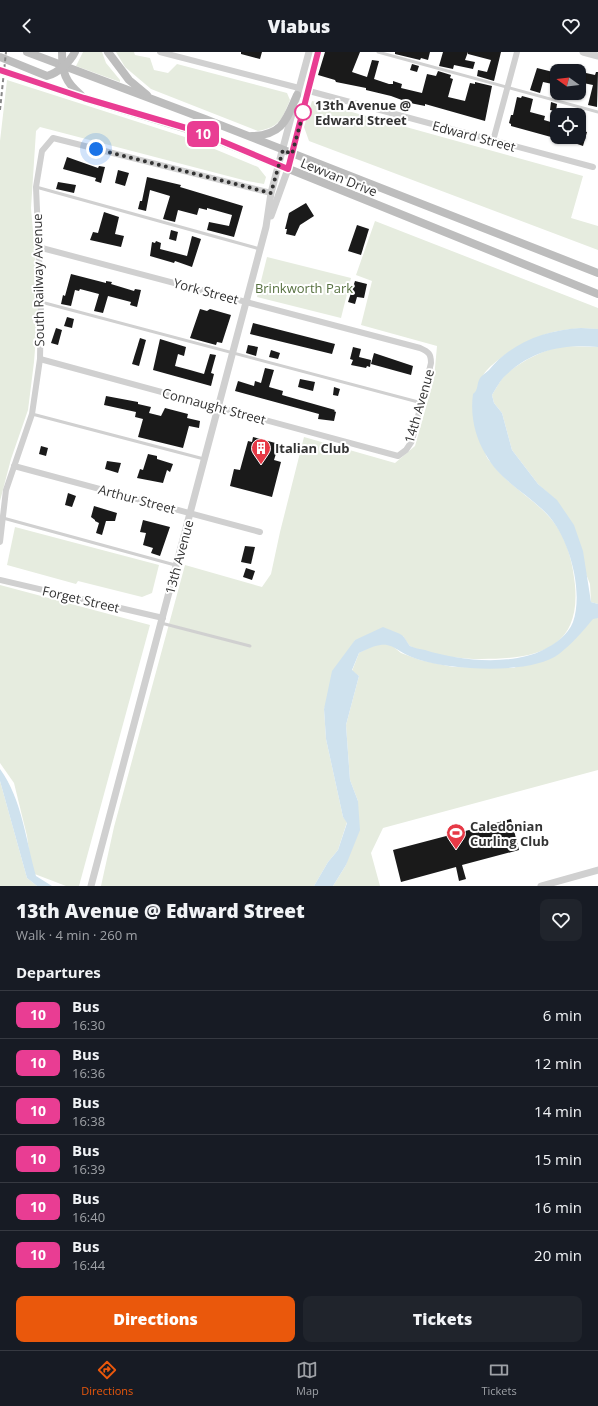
<!DOCTYPE html>
<meta charset="utf-8">
<style>
body{margin:0;font-family:"Open Sans",sans-serif;background:#20242c;color:#f1f3f6;height:100vh;display:flex;flex-direction:column;font-size:15px;white-space:nowrap}
*{box-sizing:border-box;margin:0}
p{font-size:13px;color:#9ea1a6}
.icon{flex:none;width:22px;height:22px;fill:none;stroke:currentColor;stroke-width:2;stroke-linecap:round;stroke-linejoin:round}
.map{position:relative;height:834px;overflow:hidden}
.sheet{display:flex;flex-direction:column;background:#171b24;flex:1}
.sheet>*{flex:none}
.badge{padding:0 8px;border-radius:6px;font-size:14px;line-height:26px}
.needle{width:26px;rotate:285deg}
.buttons{position:absolute;left:550px;top:12px;display:grid;gap:8px}
.buttons a{display:grid;place-items:center;width:36px;height:36px;border-radius:8px;background:#171b24;box-shadow:0 1px 3px #0004;font-size:20px}
.you{position:absolute;width:20px;height:20px;margin:-10px;border:3px solid #fff;border-radius:50%;background:#1a73e8;box-shadow:0 0 0 6px #1a73e833}
.map>.badge{position:absolute;translate:-50% -50%;box-shadow:0 0 0 2px #fff}
h2{padding:0 16px;font-size:15px;line-height:36px}
.round{display:grid;place-items:center;flex:none;width:42px;height:42px;border-radius:8px;background:#20242c}
.summary{display:flex;align-items:center;justify-content:space-between;height:68px;padding:0 16px}
h1{font-size:19px;font-weight:800;line-height:30px}
.button{display:flex;gap:8px;margin-top:auto;padding:8px 16px}
.button a{flex:1;height:46px;border-radius:8px;background:#ea580c;color:#fff;font-size:16px;font-weight:800;line-height:46px;text-align:center}
.button a+a{background:#20242c;color:#f1f3f6}
ul{padding:0;list-style:none}
li{display:flex;align-items:center;gap:12px;height:48px;padding:0 16px;border-top:1px solid #363941}
li div{flex:1}
li b{display:block;font-size:15px}
li em{font-style:normal}
li .badge{min-width:44px;font-weight:700;text-align:center}
header{display:flex;justify-content:space-between;align-items:center;height:52px;padding:0 16px;background:#171b24;font-size:18px;font-weight:800}
.dock{display:flex;justify-content:space-around;align-items:center;height:56px;border-top:1px solid #363941;background:#171b24;font-size:11px;color:#9ea1a6}
.dock a{display:grid;justify-items:center;gap:2px}
.dock .on{color:#ea580c}
.map>svg:first-child{display:block}
</style>
<header><svg class="icon" aria-label="back" viewBox="0 0 24 24"><path d="M15 5l-7 7 7 7"/></svg>Viabus<svg class="icon" aria-label="heart" viewBox="0 0 24 24"><path d="M12 20l-8-8c-3-5 5-10 8-4 3-6 11-1 8 4z"/></svg></header>
<div class="map">
<svg width="598" height="834" viewBox="0 0 598 834">
<rect width="100%" height="100%" fill="#fff"/>
<!-- green -->
<g fill="#e6ecdf">
<polygon points="83,0 102,0 106,11 120,28 120,30 76,14"/>
<path d="M 116,0 L 134,0 L 135,3 L 150,6 L 154,18 L 168,21 L 177,12 L 287,41 L 290,48 C 282,67 280,75 258,79 L 151,37 L 125,15 Z"/>
<polygon points="7,28 188,86 258,115 266,125 264,132 247,129 40,75 36,79 31,156 39,247 34,310 28,358 11,407 0,449 0,89"/>
<polygon points="312,49 583,124 571,166 598,174 598,198 309,89 304,75"/>
<path d="M 375,169 L 598,256 L 598,277 C 561,274 532,283 502,305 C 479,322 476,331 480,358 C 482,372 481,390 486,403 C 487,407 491,410 493,413 C 512,438 543,451 559,478 C 569,495 573,514 575,533 C 581,599 535,607 481,607 C 467,608 422,602 410,594 C 408,592 405,587 403,584 L 355,588 L 324,657 L 326,687 L 343,765 L 347,770 L 338,798 L 328,810 L 314,834 L 101,834 L 114,775 L 185,513 L 262,535 L 271,522 L 280,480 L 304,385 L 395,411 L 415,394 L 434,327 L 437,294 L 361,273 L 372,229 L 356,223 Z"/>
<polygon points="267,205 351,226 341,266 257,245"/>
<path d="M 565,294 L 598,295 L 598,552 L 591,550 L 590,532 L 557,449 L 538,432 L 512,398 L 502,361 L 494,351 L 492,343 C 496,337 500,328 506,322 C 522,309 544,297 565,294 Z"/>
<polygon points="15,475 159,513 152,541 142,545 78,529 76,532 7,513"/>
<polygon points="0,533 150,573 79,834 66,834 32,821 27,784 14,731 0,711"/>
<polygon points="593,566 598,566 598,718 383,776 371,801 380,834 333,834 346,813 358,749 350,728 346,673 359,624 352,619 359,601 376,592 390,592 401,601 420,608 453,615 514,616 580,581"/>
<polygon points="0,729 27,826 37,834 0,834"/>
</g>
<!-- water -->
<g fill="#cfe2ee">
<path d="M 581,276 L 598,277 L 598,295 C 562,292 533,298 506,323 C 500,328 496,337 492,343 L 494,351 L 502,361 L 512,398 L 538,432 L 557,448 L 574,473 L 583,499 L 591,550 L 598,552 L 598,566 L 593,567 C 583,579 572,592 559,602 C 531,623 453,618 420,608 C 389,599 395,583 359,601 L 352,618 L 359,624 L 346,673 L 350,728 L 358,749 L 360,778 L 346,813 L 333,834 L 314,834 L 328,810 L 338,798 L 347,771 L 343,765 L 326,687 L 324,657 L 332,619 L 355,588 L 383,575 C 389,578 398,580 403,584 C 406,587 407,591 410,594 C 414,596 420,597 425,598 C 459,609 511,614 543,598 C 555,592 568,583 573,570 C 584,539 569,485 547,462 C 527,441 500,429 486,403 C 475,385 470,363 473,342 C 479,337 476,333 480,326 C 482,323 486,321 489,318 C 512,290 546,278 581,276 Z"/>
<path d="M 0,717 C 22,747 26,789 36,824 L 52,834 L 37,834 L 27,826 L 0,729 Z"/>
</g>
<!-- building -->
<g fill="#1a1a1a">
<polygon points="241,0 262,0 260,7 241,2"/>
<polygon points="325,0 360,0 352,20 367,25 372,8 379,9 374,27 389,32 393,32 393,29 402,32 401,36 422,41 427,22 436,24 438,19 451,23 450,26 453,27 448,45 465,49 470,31 475,32 475,30 492,34 485,69 425,52 425,54 410,51 391,44 366,38 366,36 336,30 335,28 318,23"/>
<polygon points="395,0 430,0 428,8 421,6 420,8 395,2"/>
<polygon points="443,0 468,0 465,8 475,10 473,17 454,13 453,17 439,14"/>
<polygon points="468,0 501,0 494,29 477,24 478,18 487,20 491,8 468,2"/>
<polygon points="412,12 419,14 417,20 410,18"/>
<polygon points="556,13 572,17 572,19 554,19"/>
<polygon points="537,16 557,21 557,33 543,30 540,41 530,38"/>
<polygon points="596,20 598,20 597,55 588,53 593,33 583,31 586,21 595,23"/>
<polygon points="522,44 533,47 530,60 545,64 544,68 554,71 551,85 511,74 511,72 509,71 511,63 513,63 517,45 521,46"/>
<polygon points="551,50 557,52 556,59 550,58"/>
<polygon points="580,78 587,80 583,94 563,87 563,85 579,85"/>
<polygon points="67,105 98,116 99,114 105,115 101,131 95,129 96,126 63,117"/>
<polygon points="118,118 129,121 125,134 115,131"/>
<polygon points="147,125 181,133 180,135 243,154 234,185 207,178 209,170 229,174 232,163 207,156 207,158 199,156 197,163 178,158 175,170 163,167 170,144 150,138 146,159 138,157 140,149 142,149"/>
<polygon points="58,130 76,133 74,141 56,137"/>
<polygon points="306,151 314,164 300,173 295,184 286,182 287,177 285,177 289,161"/>
<polygon points="104,160 119,165 115,182 124,184 121,195 90,188 93,180 98,181"/>
<polygon points="357,173 369,177 361,203 348,199"/>
<polygon points="171,178 178,180 176,189 169,187"/>
<polygon points="192,184 201,187 192,215 175,209 174,211 150,204 152,190 155,191 156,189 161,191 160,197 187,204"/>
<polygon points="71,222 106,231 106,229 112,230 111,232 134,239 135,237 141,238 137,255 130,253 131,250 108,244 103,261 94,259 99,242 80,237 79,239 75,238 71,254 61,252 63,243 65,244"/>
<polygon points="355,229 367,232 364,246 357,245 355,252 348,250"/>
<polygon points="200,257 207,259 210,257 231,263 222,291 217,290 216,293 190,286"/>
<polygon points="67,265 74,267 72,276 64,274"/>
<polygon points="253,271 335,292 332,302 250,282"/>
<polygon points="56,276 62,278 58,293 51,291"/>
<polygon points="140,286 146,288 139,314 132,312"/>
<polygon points="160,287 186,295 184,304 178,302 175,314 190,318 204,322 210,302 216,303 211,321 214,322 211,334 153,318"/>
<polygon points="248,293 258,295 256,304 246,301"/>
<polygon points="353,295 361,297 359,305 371,308 370,315 367,314 366,316 351,313 353,308 350,307"/>
<polygon points="271,298 280,301 278,307 269,305"/>
<polygon points="374,301 413,314 411,323 371,312"/>
<polygon points="265,316 274,318 269,335 283,339 282,343 335,358 334,359 336,360 334,369 318,367 319,362 235,339 238,329 254,334 255,329 261,331"/>
<polygon points="300,327 315,330 313,339 298,335"/>
<polygon points="334,335 340,337 338,344 333,343"/>
<polygon points="106,344 138,350 138,352 151,355 149,361 161,364 165,356 188,362 187,366 200,369 199,376 189,374 183,396 138,385 143,367 135,365 136,360 104,353"/>
<polygon points="253,385 279,392 274,408 281,410 272,445 230,434 234,417 240,418 248,389 252,390"/>
<polygon points="41,394 48,396 46,404 39,402"/>
<polygon points="148,402 157,404 157,407 173,412 170,420 167,418 163,431 137,426 140,417 143,418"/>
<polygon points="107,409 121,411 118,421 105,417"/>
<polygon points="68,441 76,444 72,455 65,453"/>
<polygon points="94,454 117,461 115,469 106,469 102,483 96,481 99,471 95,469 95,468 91,465"/>
<polygon points="143,468 170,475 160,504 151,501 153,496 143,493 146,481 140,480"/>
<polygon points="245,494 255,495 251,512 241,510"/>
<polygon points="246,516 255,519 252,528 243,525"/>
<polygon points="511,767 519,798 462,813 466,827 459,829 456,815 401,830 393,798"/>
</g>
<g fill="none" stroke-linecap="round" stroke-linejoin="round">
<!-- service -->
<g stroke="#d0d0d0" stroke-width="3">
<polyline points="378,0 598,60"/>
<polyline points="36,135 260,197"/>
<polyline points="41,250 422,351"/>
<polyline points="32,362 204,407"/>
<polyline points="3,466 175,513"/>
<polyline points="161,571 250,594"/>
</g>
<!-- minor -->
<g stroke="#d0d0d0" stroke-width="6">
<polyline points="160,0 299,36"/>
<polyline points="309,39 593,115"/>
<polyline points="493,89 517,0"/>
<path d="M 38,195 L 420,296 C 429,300 431,302 431,311 L 412,389 L 406,398 L 398,404 L 40,307"/>
<polyline points="14,414 260,480"/>
<polyline points="0,490 6,438 32,362 40,307 41,250 36,135 42,99 53,86 271,141"/>
<polyline points="0,528 163,566"/>
</g>
<!-- tertiary -->
<g stroke="#d0d0d0" stroke-width="7">
<polyline points="583,0 598,4"/>
<polyline points="296,48 309,0"/>
<polyline points="271,164 288,117 318,0"/>
<polyline points="91,834 266,175 271,141 293,58"/>
<polyline points="541,834 598,818"/>
</g>
<!-- secondary -->
<g stroke="#bdbdbd" stroke-width="8">
<polyline points="27,0 205,67 598,221"/>
<path d="M 62,0 C 62,20 65,30 81,43"/>
<polyline points="108,0 129,28 147,43"/>
<path d="M 0,5 L 47,24 C 58,21 70,10 75,0"/>
<polyline points="0,18 84,46 200,81 598,242"/>
<path d="M 252,84 C 283,83 286,68 297,43"/>
</g>
<!-- rail -->
<polyline stroke="#888" stroke-width="2" stroke-dasharray="4 3" stroke-linecap="butt" points="0,58 6,0"/>
</g>
<g fill="none" stroke-linecap="round" stroke-linejoin="round">
<!-- line casing -->
<g stroke="#fff" stroke-width="9">
<polyline id="line" points="0,18 84,46 200,80 288,117 318,0"/>
</g>
<!-- line -->
<use href="#line" stroke="#e93d93" stroke-width="6"/>
<!-- walk -->
<polyline stroke="#333" stroke-width="4" stroke-dasharray="0 7.2" points="96,97 271,141 283,98 292,102 304,58 303,60"/>
</g>
<!-- icons -->
<defs>
<g id="building-pin" transform="scale(1)"><path d="M0 17L-7.5 6A9.5 9.5 0 1 1 7.5 6Z" fill="#e63946" stroke="#fff"/><path d="M-4-6H4V6H1V3H-1V6H-4ZM-2.5-4.3h1.7v1.8h-1.7ZM.8-4.3h1.7v1.8H.8ZM-2.5-1h1.7V.8h-1.7ZM.8-1h1.7V.8H.8Z" fill="#fff"/></g>
<g id="stadium-pin" transform="scale(1)"><path d="M0 17L-7.5 6A9.5 9.5 0 1 1 7.5 6Z" fill="#e63946" stroke="#fff"/><path d="M0-5a6.5 5 0 1 0 0 10a6.5 5 0 1 0 0-10ZM-3.5-1.8h7v3.6h-7Z" fill="#fff"/></g>
</defs>
<g fill-rule="evenodd">
<use href="#building-pin" x="261" y="396"/>
<use href="#stadium-pin" x="456" y="781"/>
</g>
<!-- markers -->
<circle fill="#fff" stroke="#e93d93" stroke-width="2" cx="303" cy="60" r="8"/>
<g text-anchor="middle" dominant-baseline="central" stroke-width="4" stroke-linejoin="round" paint-order="stroke">
<!-- stop labels -->
<g font-size="13" font-weight="bold" fill="#333" stroke="#fff" text-anchor="start">
<text x="315" y="53">13th Avenue @<tspan x="315" dy="15">Edward Street</tspan></text>
</g>
<!-- street labels -->
<g font-size="13" fill="#333" stroke="#fff">
<text transform="translate(474 84) rotate(15)">Edward Street</text>
<text transform="translate(339 125) rotate(22)">Lewvan Drive</text>
<text transform="translate(38 228) rotate(-91)">South Railway Avenue</text>
<text transform="translate(206 239) rotate(15)">York Street</text>
<text transform="translate(214 354) rotate(15)">Connaught Street</text>
<text transform="translate(419 354) rotate(-74)">14th Avenue</text>
<text transform="translate(137 447) rotate(15)">Arthur Street</text>
<text transform="translate(179 505) rotate(-75)">13th Avenue</text>
<text transform="translate(81 547) rotate(13)">Forget Street</text>
</g>
<!-- park labels -->
<g font-size="13" fill="#56703f" stroke="#fff">
<text x="304" y="236">Brinkworth Park</text>
</g>
<!-- poi labels -->
<g font-size="13" font-weight="bold" fill="#333" stroke="#fff" text-anchor="start">
<text x="275" y="396">Italian Club</text>
<text x="470" y="774">Caledonian<tspan x="470" dy="15">Curling Club</tspan></text>
</g>
</g>
</svg>
<div class="buttons">
<a><svg class="needle" viewBox="-14 -14 28 28"><path d="M0-13l5 13h-10z" fill="#e53935"/><path d="M0 13l5-13h-10z" fill="#9ea1a6"/></svg></a>
<a><svg class="icon" aria-label="locate" viewBox="0 0 24 24"><circle cx="12" cy="12" r="6"/><path d="M12 2v4M12 18v4M2 12h4M18 12h4"/></svg></a>
</div>
<div class="you" style="left:96px;top:97px"></div>
<b class="badge" style="left:203px;top:82px;background:#e93d93;color:#fff">10</b>
</div>
<section class="sheet">
<div class="summary"><div><h1>13th Avenue @ Edward Street</h1><p>Walk · 4 min · 260 m</p></div><a class="round"><svg class="icon" aria-label="heart" viewBox="0 0 24 24"><path d="M12 20l-8-8c-3-5 5-10 8-4 3-6 11-1 8 4z"/></svg></a></div>
<h2>Departures</h2>
<ul>
<li><span class="badge" style="background:#e93d93;color:#fff">10</span><div><b>Bus</b><p>16:30</p></div><em>6 min</em></li>
<li><span class="badge" style="background:#e93d93;color:#fff">10</span><div><b>Bus</b><p>16:36</p></div><em>12 min</em></li>
<li><span class="badge" style="background:#e93d93;color:#fff">10</span><div><b>Bus</b><p>16:38</p></div><em>14 min</em></li>
<li><span class="badge" style="background:#e93d93;color:#fff">10</span><div><b>Bus</b><p>16:39</p></div><em>15 min</em></li>
<li><span class="badge" style="background:#e93d93;color:#fff">10</span><div><b>Bus</b><p>16:40</p></div><em>16 min</em></li>
<li><span class="badge" style="background:#e93d93;color:#fff">10</span><div><b>Bus</b><p>16:44</p></div><em>20 min</em></li>
</ul>
<div class="button"><a>Directions</a><a>Tickets</a></div>
</section>
<nav class="dock">
<a class="on"><svg class="icon" aria-label="directions" viewBox="0 0 24 24"><path d="M12 3l9 9-9 9-9-9zM9 14v-3h6M13 9l2 2-2 2"/></svg>Directions</a>
<a><svg class="icon" aria-label="map" viewBox="0 0 24 24"><path d="M3 6l6-2 6 2 6-2v14l-6 2-6-2-6 2zM9 4v14M15 6v14"/></svg>Map</a>
<a><svg class="icon" aria-label="tickets" viewBox="0 0 24 24"><path d="M3 7h18v10H3zM15 7v10"/></svg>Tickets</a>
</nav>
